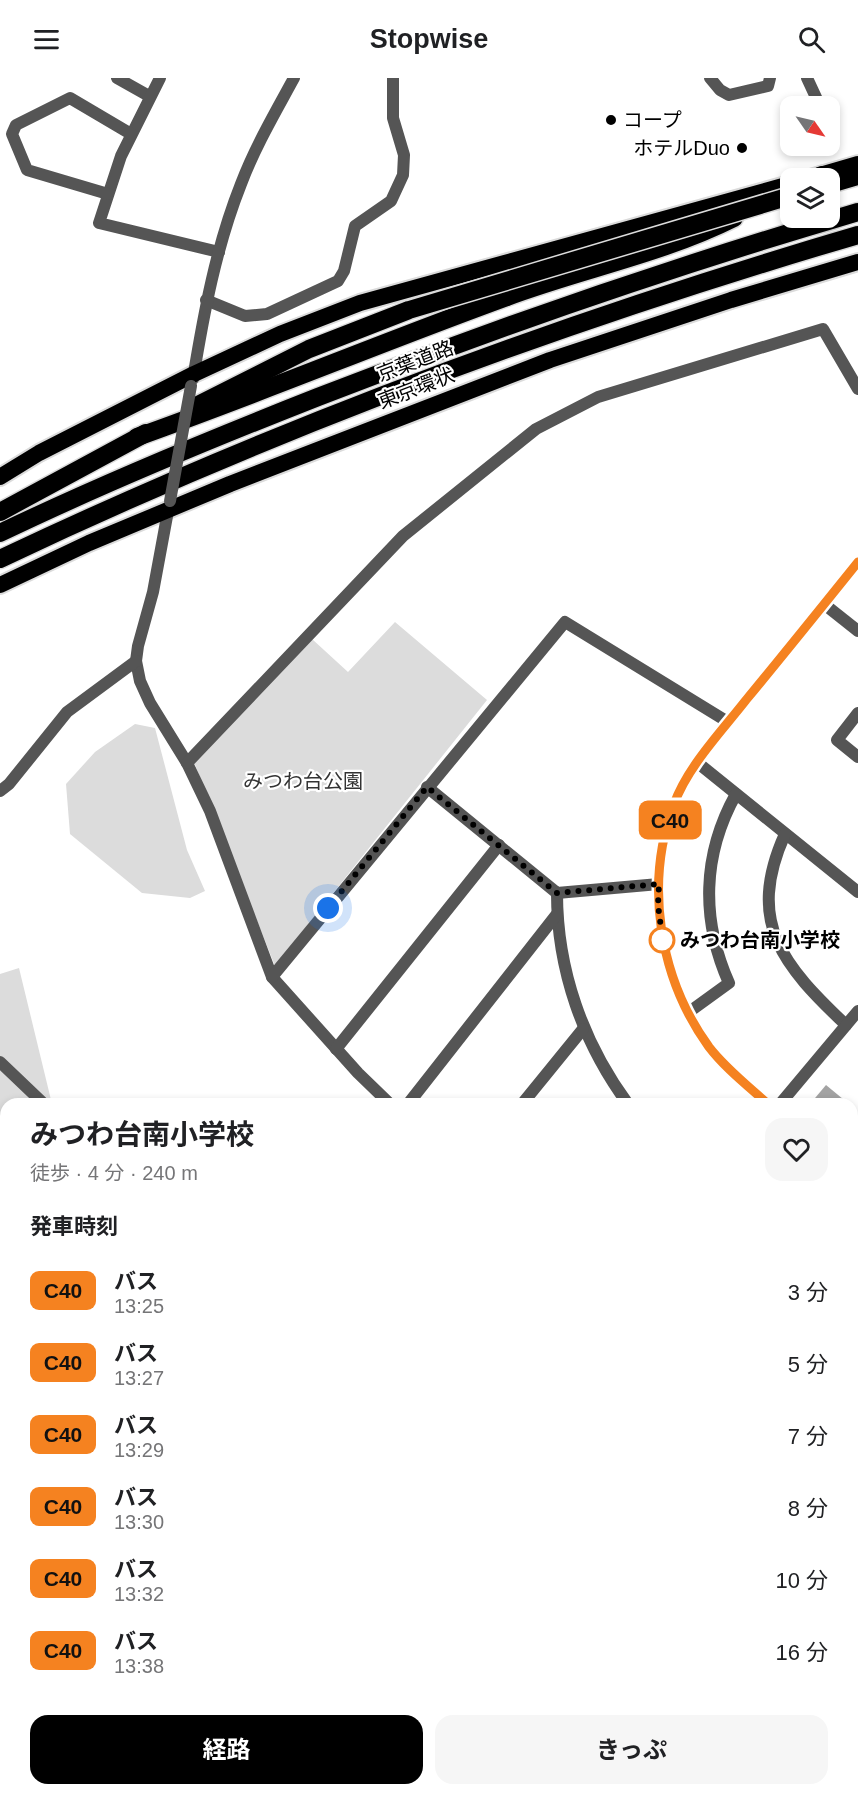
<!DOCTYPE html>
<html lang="ja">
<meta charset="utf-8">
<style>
body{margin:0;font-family:Arial,"Noto Sans JP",sans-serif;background:#f6f6f6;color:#202124;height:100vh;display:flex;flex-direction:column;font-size:22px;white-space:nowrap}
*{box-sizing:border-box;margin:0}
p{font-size:20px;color:#757577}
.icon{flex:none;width:33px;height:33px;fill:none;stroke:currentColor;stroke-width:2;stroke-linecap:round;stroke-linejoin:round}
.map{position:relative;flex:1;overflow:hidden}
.drawer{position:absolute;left:0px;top:1020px;width:858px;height:698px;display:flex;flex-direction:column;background:#fff;border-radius:18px 18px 0 0;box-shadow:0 3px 9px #0003}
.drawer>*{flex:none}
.badge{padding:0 12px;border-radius:9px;font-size:21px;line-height:39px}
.needle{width:39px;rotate:124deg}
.tools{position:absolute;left:780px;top:18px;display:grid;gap:12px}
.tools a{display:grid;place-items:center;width:60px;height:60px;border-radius:12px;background:#fff;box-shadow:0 3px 9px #0003;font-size:30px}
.you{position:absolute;width:30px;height:30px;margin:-15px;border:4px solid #fff;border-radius:50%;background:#1a73e8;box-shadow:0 0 0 9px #1a73e833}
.map>.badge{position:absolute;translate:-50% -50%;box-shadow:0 0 0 3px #fff}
h2{padding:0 30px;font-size:22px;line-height:54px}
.round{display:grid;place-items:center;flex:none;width:63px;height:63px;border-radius:18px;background:#f6f6f6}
.headline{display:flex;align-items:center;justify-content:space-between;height:102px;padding:0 30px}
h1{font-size:28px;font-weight:700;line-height:45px}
.primary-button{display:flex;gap:12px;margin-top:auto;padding:12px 30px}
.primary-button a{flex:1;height:69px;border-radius:18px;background:#000;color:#fff;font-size:24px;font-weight:700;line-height:69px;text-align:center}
.primary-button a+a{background:#f6f6f6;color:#202124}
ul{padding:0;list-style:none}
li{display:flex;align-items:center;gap:18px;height:72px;padding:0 30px}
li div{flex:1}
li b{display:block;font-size:22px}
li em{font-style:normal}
li .badge{min-width:66px;font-weight:700;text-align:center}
header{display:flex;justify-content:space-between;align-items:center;height:78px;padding:0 30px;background:#fff;font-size:27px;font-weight:700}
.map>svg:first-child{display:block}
</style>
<header><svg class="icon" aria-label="menu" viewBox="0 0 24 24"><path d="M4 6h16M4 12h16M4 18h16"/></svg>Stopwise<svg class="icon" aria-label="search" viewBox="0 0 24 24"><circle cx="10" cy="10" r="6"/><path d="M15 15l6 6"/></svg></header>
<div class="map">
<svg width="858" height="1717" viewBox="0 0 858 1717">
<rect width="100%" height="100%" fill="#fff"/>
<!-- green -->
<g fill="#dcdcdc">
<polygon points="395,544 487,622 275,888 194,684 312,561 348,594"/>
<polygon points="135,646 155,650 187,772 205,813 190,820 142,815 70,756 66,706 95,674"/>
<polygon points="19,890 52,1026 6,1026 6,1204 0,1194 0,896"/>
<polygon points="852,1134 858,1140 858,1381 852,1383"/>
<polygon points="858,1435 858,1602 852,1597 852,1439"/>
<polygon points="619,1712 727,1712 748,1717 597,1717"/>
</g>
<!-- water -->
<polygon fill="#a3a3a3" points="826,1007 849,1026 810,1026"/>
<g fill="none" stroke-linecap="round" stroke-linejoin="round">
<!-- trunk casing -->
<g stroke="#dbdbdb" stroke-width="20">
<g id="trunk">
<polyline points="810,100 858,86"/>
<polyline points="0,399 39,375 194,296 280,256 360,225 790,106"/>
<polyline points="0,507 89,465 230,406 550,282 731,222 858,184"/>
</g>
</g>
<!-- motorway casing -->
<g stroke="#dbdbdb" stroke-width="21">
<g id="motorway">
<polyline points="815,100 822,97"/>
<polyline points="830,106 858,98"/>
<polyline points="194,329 309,271 409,232"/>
<path d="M 137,359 C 261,315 383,264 507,219 C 582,191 662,176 734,140"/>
<polyline points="0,434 146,355"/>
<path d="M 0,455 C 104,405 211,361 318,319 C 495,250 675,188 858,134"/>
<path d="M 0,481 C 276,350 565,243 858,157"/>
</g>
</g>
<!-- minor -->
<g stroke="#555" stroke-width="12">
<polyline points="117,0 149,18"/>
<polyline points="160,0 121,78 99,145 219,174"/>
<polyline points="710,0 720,12 729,17 768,8 770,0"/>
<polyline points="807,0 820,28"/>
<polyline points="108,116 27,92 12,56 16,47 70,20 131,56"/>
<polyline points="168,433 153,514 138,568 136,583 140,603 150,625 187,685 210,733 272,899 358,995 390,1026"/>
<polyline points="824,526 858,553"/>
<polyline points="858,635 837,662 858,679"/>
<polyline points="187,685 403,458 536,351 598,319 823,251 858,311"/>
<polyline points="698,685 858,814"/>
<polyline points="427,709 557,815 659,806"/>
<polyline points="0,713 9,706 67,634 136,583"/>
<path d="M 785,756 C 745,845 784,888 846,947"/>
<path d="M 557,815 C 557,892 583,965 628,1026"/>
<polyline points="272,899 565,544 728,644"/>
<path d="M 689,934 L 729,905 C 701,842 702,777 736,716"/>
<polyline points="336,971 499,767"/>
<polyline points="0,984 44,1026"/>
<polyline points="408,1026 557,836"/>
<polyline points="522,1026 583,951"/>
<polyline points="780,1026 858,933"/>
<polyline points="852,1129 858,1123"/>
<polyline points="852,1357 858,1365"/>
<polyline points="852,1436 858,1431"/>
<polyline points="852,1454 858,1462"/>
<polyline points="0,1642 6,1640"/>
<polyline points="0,1684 6,1689"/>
<polyline points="38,1712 45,1717"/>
<polyline points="492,1712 498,1717"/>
<polyline points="127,1717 130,1712"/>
<polyline points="175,1717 177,1712"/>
<polyline points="296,1717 305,1712"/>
<polyline points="401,1717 409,1712"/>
<polyline points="557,1717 565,1712"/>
</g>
<!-- tertiary -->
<g stroke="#555" stroke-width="12">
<polyline points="206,222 245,238 267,236 338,203 344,193 355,148 391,123 403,97 404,77 393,40 393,0"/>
<path d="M 193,301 C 204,234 216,169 241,106 C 255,69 275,35 294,0"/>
<path d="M 768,1026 C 748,1008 725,990 709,969 C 659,901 644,805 674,726 C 688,688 721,654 746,622 C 784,576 821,530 858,484"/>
<polyline points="852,1111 858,1117"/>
<polyline points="0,1566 6,1566"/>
</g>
<!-- trunk -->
<use href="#trunk" stroke="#000" stroke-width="16"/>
<!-- motorway -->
<use href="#motorway" stroke="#000" stroke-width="18"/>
<!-- motorway-bridge casing -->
<g stroke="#dbdbdb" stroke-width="21" stroke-linecap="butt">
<polyline id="motorway-bridge" points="409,232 790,118"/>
</g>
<!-- tertiary-bridge -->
<polyline stroke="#555" stroke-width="12" points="170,423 191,308"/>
<!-- motorway-bridge -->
<use href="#motorway-bridge" stroke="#000" stroke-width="18"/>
</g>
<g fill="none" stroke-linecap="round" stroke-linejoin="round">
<!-- line casing -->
<g stroke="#fff" stroke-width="14">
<path id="line" d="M 768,1026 C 748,1008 725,990 709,969 C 659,900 644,806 674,726 C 688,688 721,654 746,622 C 784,576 821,530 858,484"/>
</g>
<!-- line -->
<use href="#line" stroke="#f58220" stroke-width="9"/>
<!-- walk -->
<polyline stroke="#000" stroke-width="6" stroke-dasharray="0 10.8" points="328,830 427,709 557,815 659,806 658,827 663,865 662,862"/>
</g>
<!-- markers -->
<g fill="#000" stroke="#fff" stroke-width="2">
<circle cx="611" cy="42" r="6"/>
<circle cx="742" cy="70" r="6"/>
</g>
<circle fill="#fff" stroke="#f58220" stroke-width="3" cx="662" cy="862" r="12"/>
<g text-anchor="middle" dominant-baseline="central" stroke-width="4.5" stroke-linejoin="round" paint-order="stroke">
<!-- poi labels -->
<g font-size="20" fill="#000" stroke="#fff" text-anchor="start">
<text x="623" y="42">コープ</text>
<text x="730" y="70" text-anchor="end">ホテルDuo</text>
</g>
<!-- street labels -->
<g font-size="20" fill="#000" stroke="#fff">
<text transform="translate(415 283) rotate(-21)">京葉道路</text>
<text transform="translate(416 310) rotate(-21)">東京環状</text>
</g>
<!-- park labels -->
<g font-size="20" fill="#333" stroke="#fff">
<text x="303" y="703">みつわ台公園</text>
</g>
<!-- stop labels -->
<g font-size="20" font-weight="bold" fill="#000" stroke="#fff" text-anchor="start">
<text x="680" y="862">みつわ台南小学校</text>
</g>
</g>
</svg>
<div class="tools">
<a><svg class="needle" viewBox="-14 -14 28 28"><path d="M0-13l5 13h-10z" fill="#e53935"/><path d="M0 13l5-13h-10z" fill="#757577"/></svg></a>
<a><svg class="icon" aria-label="layers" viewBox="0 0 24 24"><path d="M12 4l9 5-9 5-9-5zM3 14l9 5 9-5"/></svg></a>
</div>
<div class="you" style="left:328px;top:830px"></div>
<b class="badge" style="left:670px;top:742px;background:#f58220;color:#111">C40</b>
<section class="drawer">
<div class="headline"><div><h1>みつわ台南小学校</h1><p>徒歩 · 4 分 · 240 m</p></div><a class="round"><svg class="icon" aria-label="heart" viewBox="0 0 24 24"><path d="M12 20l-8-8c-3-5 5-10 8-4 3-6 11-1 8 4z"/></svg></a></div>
<h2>発車時刻</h2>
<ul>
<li><span class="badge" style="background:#f58220;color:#111">C40</span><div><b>バス</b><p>13:25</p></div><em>3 分</em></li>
<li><span class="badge" style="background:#f58220;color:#111">C40</span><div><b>バス</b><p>13:27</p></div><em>5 分</em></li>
<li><span class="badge" style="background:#f58220;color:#111">C40</span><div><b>バス</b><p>13:29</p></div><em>7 分</em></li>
<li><span class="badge" style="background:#f58220;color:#111">C40</span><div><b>バス</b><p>13:30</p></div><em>8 分</em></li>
<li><span class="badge" style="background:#f58220;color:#111">C40</span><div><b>バス</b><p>13:32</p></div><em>10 分</em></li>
<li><span class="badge" style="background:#f58220;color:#111">C40</span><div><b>バス</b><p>13:38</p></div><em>16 分</em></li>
</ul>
<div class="primary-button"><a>経路</a><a>きっぷ</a></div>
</section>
</div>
